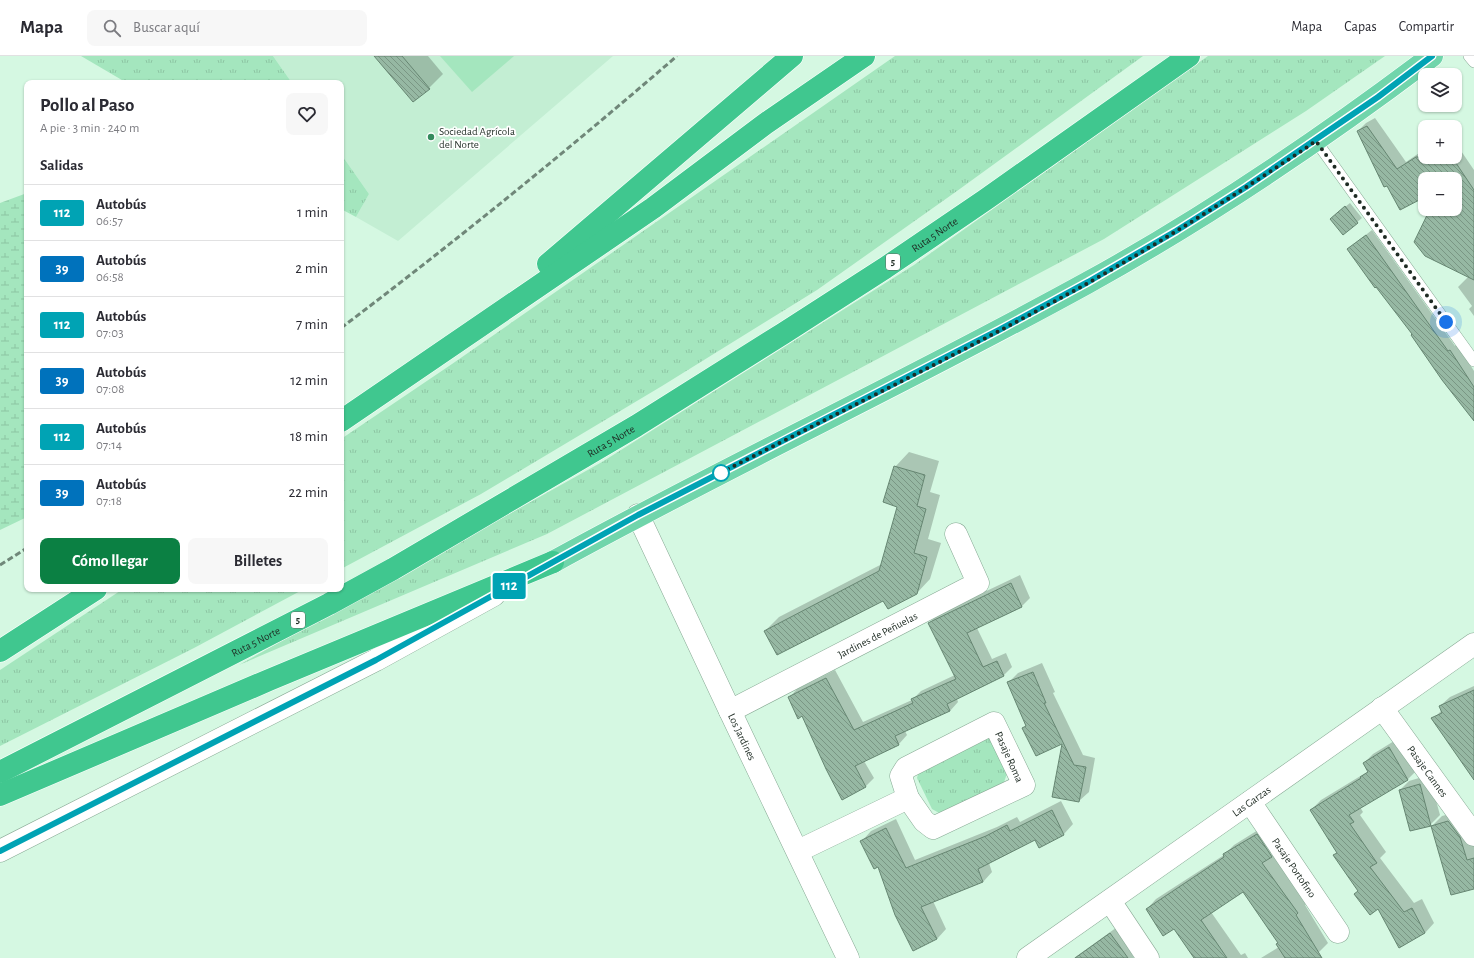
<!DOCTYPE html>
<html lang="es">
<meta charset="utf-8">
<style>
body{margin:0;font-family:"Alegreya Sans",sans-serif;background:#f7f7f7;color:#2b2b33;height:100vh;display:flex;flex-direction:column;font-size:15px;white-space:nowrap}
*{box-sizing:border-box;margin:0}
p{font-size:13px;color:#7c7c81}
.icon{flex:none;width:22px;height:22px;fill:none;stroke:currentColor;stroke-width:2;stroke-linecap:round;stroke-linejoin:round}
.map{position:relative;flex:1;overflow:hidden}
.panel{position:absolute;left:24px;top:24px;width:320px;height:512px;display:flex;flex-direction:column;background:#fff;border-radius:8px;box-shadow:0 1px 3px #0004}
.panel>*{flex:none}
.badge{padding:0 8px;border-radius:3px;font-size:14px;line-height:26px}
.tools{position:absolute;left:1418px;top:12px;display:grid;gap:8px}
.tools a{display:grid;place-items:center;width:44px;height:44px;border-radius:8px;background:#fff;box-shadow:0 1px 3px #0004;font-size:20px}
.you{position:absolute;width:20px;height:20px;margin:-10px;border:3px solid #fff;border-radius:50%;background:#1a73e8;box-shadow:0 0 0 6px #1a73e833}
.map>.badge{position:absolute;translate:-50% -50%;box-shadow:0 0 0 2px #fff}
h2{padding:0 16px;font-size:15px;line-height:36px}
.round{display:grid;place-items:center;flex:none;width:42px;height:42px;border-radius:8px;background:#f7f7f7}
.overview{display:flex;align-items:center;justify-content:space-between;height:68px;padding:0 16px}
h1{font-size:19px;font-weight:600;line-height:30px}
.primary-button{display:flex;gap:8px;margin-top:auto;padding:8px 16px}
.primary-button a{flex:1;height:46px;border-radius:8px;background:#0b8043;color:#fff;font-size:16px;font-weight:600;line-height:46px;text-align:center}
.primary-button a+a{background:#f7f7f7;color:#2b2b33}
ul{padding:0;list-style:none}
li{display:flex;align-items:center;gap:12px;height:56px;padding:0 16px;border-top:1px solid #e1e1e2}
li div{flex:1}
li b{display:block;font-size:15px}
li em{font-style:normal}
li .badge{min-width:44px;font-weight:700;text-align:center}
header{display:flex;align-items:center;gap:24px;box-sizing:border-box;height:56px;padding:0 20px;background:#fff;border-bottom:1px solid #e1e1e2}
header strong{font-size:19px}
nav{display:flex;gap:22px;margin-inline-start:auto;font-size:14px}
.search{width:280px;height:36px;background:#f7f7f7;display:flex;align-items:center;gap:10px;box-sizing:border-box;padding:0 14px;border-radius:8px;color:#7c7c81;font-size:15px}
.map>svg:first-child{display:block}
</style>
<header>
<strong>Mapa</strong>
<div class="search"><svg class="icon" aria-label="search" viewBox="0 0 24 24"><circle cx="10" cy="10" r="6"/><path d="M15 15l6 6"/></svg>Buscar aquí</div>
<nav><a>Mapa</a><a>Capas</a><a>Compartir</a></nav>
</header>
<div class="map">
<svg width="1474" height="902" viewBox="0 0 1474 902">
<defs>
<pattern id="grass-tufts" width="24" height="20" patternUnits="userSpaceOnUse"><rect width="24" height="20" fill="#a4e6be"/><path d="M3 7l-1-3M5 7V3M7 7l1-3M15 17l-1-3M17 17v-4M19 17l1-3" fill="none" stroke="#8dc5a3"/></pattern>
<pattern id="wetland-marsh" width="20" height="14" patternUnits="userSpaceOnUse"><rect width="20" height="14" fill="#a4e6be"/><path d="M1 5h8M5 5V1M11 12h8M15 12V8" fill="none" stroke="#8dc5a3"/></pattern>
<pattern id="building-back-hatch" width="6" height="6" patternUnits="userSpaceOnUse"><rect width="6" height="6" fill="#96b8a3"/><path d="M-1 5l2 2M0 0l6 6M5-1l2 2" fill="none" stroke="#7a9684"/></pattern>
</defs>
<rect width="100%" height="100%" fill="#d5f8e2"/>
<!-- built -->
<polygon fill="#c3eed3" points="273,0 613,0 398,185 356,161 369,138 341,98 341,27 292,27"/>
<!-- grass -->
<g fill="url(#grass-tufts)">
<polygon points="81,0 273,0 292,27 127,27"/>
<polygon points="895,0 1143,0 957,135 817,234 662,330 481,438 341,513 341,383 452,308"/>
<polygon points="1208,0 1385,0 1306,55 1104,183 547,478 239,609 602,406 914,209"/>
<polygon points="341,98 369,138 356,161 341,153"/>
<polygon points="123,533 304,533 194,592 0,690 0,614"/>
<polygon points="983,680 993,684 1008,715 1004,726 941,758 932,753 917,722 920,710"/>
</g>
<!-- wetland -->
<polygon fill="url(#wetland-marsh)" points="27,137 27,461 0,474 0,147"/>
<!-- park -->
<polygon fill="#a4e6be" points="440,0 514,0 472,36"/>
<!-- shadow -->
<g fill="#0003">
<polygon points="376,0 428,0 443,18 429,32"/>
<polygon points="1375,62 1406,106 1425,93 1425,101 1455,101 1455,86 1474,114 1474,260 1469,253 1472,250 1458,231 1469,220 1432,153 1455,153 1455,123 1425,123 1425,139 1401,152 1358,75 1366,67"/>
<polygon points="1350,147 1362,162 1343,178 1335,159"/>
<polygon points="1372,174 1455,290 1457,288 1474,315 1474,364 1413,278 1348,193"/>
<polygon points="909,396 939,405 930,436 940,439 928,483 941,487 930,523 916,538 884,543 765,575 779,561 882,508 899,450 895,411"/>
<polygon points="1020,519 1030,542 1022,550 977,572 992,603 1006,597 1012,611 1004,619 957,643 958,646 950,655 905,675 907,679 899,688 864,705 874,722 865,731 789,642 797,633 835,614 863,666 912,644 921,635 955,619 929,567 938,558"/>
<polygon points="1042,607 1055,636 1053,637 1083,699 1095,702 1089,736 1079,745 1053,740 1063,686 1037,699 1024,672 1026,669 1009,626 1018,617"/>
<polygon points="1474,630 1474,722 1435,661 1442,654 1440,650 1450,641"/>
<polygon points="1399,682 1417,714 1408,723 1360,751 1363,756 1360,759 1386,796 1380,802 1414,847 1422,843 1434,867 1425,877 1399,890 1378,852 1355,838 1359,834 1334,799 1338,796 1311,754 1321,744 1367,716 1368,715 1364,707 1373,698"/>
<polygon points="1429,719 1440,759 1430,769 1400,734 1409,725"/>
<polygon points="1061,745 1073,768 1064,778 1039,790 1035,783 989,807 992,816 983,826 933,845 946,873 937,883 878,810 862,785 871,775 896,763 915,804 997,771 1017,761 1020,766"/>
<polygon points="1458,756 1474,788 1474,832 1432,770 1442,760"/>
<polygon points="1266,769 1307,847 1305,849 1328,887 1319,896 1309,902 1261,902 1279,891 1279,887 1243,835 1211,856 1241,899 1245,897 1248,902 1195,902 1174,872 1147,853 1156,843 1224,799 1234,789"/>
<polygon points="1120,869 1135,889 1130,894 1134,902 1074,902"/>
</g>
<!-- building -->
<g fill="url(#building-back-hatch)" stroke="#668672">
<polygon points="374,0 402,0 430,33 413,46"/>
<polygon points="1367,70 1397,113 1416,101 1452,101 1474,134 1474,224 1425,200 1414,186 1430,153 1455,153 1455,123 1425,123 1425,141 1400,154 1387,130 1384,131 1357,75"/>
<polygon points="1345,150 1358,167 1343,179 1330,163"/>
<polygon points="1366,179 1448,295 1450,294 1474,331 1474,365 1442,324 1411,279 1412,278 1376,231 1375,232 1347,193"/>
<polygon points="894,410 925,419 917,450 926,453 914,497 927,501 917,538 888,553 883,545 777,599 764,575 879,515 897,451 883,446"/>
<polygon points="1011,527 1022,551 967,577 983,611 997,605 1004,620 947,648 950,655 895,680 899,689 855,710 866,731 842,744 826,713 802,660 798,663 788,641 826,622 854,674 913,647 911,643 956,623 928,567"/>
<polygon points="1033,616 1046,647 1044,647 1074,709 1086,711 1079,746 1052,741 1062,688 1036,700 1022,672 1026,670 1007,626"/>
<polygon points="1474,634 1474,724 1431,662 1442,657 1439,650"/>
<polygon points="1389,691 1408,724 1349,759 1354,766 1350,768 1377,807 1370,811 1404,856 1412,852 1425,877 1399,892 1378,853 1370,859 1354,838 1358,835 1333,799 1337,797 1310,754 1361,722 1360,721 1368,716 1363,707"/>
<polygon points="1420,728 1431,770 1410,775 1399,734"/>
<polygon points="1052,754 1064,779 1039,792 1035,784 978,813 983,826 921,851 937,883 913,895 895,859 878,811 874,813 860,785 886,772 906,812 986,780 1007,769 1010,775"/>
<polygon points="1448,765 1460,781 1467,804 1474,802 1474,833 1451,839 1431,770"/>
<polygon points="1257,778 1272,801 1262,807 1298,857 1296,859 1322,902 1285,902 1276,888 1278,887 1243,836 1201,864 1227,902 1194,902 1174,873 1163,880 1146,853 1224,801 1223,798"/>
<polygon points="1110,877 1128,902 1075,902"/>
</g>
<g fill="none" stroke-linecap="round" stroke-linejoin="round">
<!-- service casing -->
<g stroke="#87a994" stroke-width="12">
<g id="service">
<polyline points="1469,0 1474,6"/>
<polyline points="1316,85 1474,305"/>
</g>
</g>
<!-- minor casing -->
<g stroke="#87a994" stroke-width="23">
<g id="minor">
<path id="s1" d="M 1382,652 L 1474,779"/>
<path id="s2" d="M 730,655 L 978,527 L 956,478"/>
<polygon points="994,667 1024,729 933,772 924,765 908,742 901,720 906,712"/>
<path id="s3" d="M 1250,746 L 1338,876"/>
<polyline points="798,795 908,742"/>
<polyline points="1110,845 1148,902"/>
<path id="s4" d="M 1028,902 L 1474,588"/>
</g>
</g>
<!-- tertiary casing -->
<g stroke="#87a994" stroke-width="23">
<polyline id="tertiary" points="0,795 376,604 494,539"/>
</g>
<!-- secondary casing -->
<g stroke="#87a994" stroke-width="23">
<g id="secondary">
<path id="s5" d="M 638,459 L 730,655 L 848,902"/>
</g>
</g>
<!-- primary casing -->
<g stroke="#fff" stroke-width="23">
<path id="primary" d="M 553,506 C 729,409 911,324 1087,227 C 1207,161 1322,83 1432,0"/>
</g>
<!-- trunk casing -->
<g stroke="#fff" stroke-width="23">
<g id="trunk">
<polyline points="548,208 792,0"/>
<polyline points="341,365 653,152 765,68 864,0"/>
<polyline points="0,595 96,533"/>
<path id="s6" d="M 0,716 L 329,548 L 393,513 L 636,370 L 784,277 L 885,212 L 985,144 L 1189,0"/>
<polyline points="0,739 269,624 553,506"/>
</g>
</g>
<!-- service -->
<use href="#service" stroke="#fff" stroke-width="11"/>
<!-- minor -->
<use href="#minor" stroke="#fff" stroke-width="22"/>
<!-- tertiary -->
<use href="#tertiary" stroke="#fff" stroke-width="22"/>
<!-- secondary -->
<use href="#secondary" stroke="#fff" stroke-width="22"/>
<!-- primary -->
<use href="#primary" stroke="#70d5ab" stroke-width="22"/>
<!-- trunk -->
<use href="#trunk" stroke="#40c78f" stroke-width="22"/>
<!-- rail -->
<g stroke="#708779" stroke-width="3" stroke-dasharray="6 3" stroke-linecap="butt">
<path d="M 341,272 C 456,185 568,94 677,0"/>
<polyline points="0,509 27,492"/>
</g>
</g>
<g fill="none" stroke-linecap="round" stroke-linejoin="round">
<!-- line casing -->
<g stroke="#fff" stroke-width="9">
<polyline id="line" points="0,795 376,604 638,459 999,274 1088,226 1176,175 1246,131 1378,41 1432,0"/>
</g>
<!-- line -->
<use href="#line" stroke="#00a3b4" stroke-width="6"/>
<!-- walk -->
<path stroke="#1e2b23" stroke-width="4" stroke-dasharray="0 7.2" d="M 721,417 L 718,418 C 842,355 967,294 1088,227 C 1166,183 1242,135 1316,85 L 1446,266"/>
</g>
<!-- markers -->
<circle fill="#348a5d" stroke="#fff" stroke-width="1.5" cx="431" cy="81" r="4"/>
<circle fill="#fff" stroke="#00a3b4" stroke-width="2" cx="721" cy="417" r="8"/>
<g text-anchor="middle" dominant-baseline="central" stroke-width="3.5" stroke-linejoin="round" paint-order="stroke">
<!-- shield labels -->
<g fill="#fff" stroke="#626b65" stroke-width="1">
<rect x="886" y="198" width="14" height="16" rx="3"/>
<rect x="291" y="556" width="14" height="16" rx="3"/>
</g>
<g font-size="10" font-weight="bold" fill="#1e2b23">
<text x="893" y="206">5</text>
<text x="298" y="564">5</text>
</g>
<!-- poi labels -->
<g font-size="11" fill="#1e2b23" stroke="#fff" text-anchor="start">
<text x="439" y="75">Sociedad Agrícola<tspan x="439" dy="13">del Norte</tspan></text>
</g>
<!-- street labels -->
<g font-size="11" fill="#1e2b23" stroke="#fff">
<text stroke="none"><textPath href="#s6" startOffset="1079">Ruta 5 Norte</textPath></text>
<text stroke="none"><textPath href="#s6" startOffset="695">Ruta 5 Norte</textPath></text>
<text stroke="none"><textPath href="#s2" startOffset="166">Jardines de Peñuelas</textPath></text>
<text stroke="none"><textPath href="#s6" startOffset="287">Ruta 5 Norte</textPath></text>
<text stroke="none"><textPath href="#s5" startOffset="245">Los Jardines</textPath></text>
<text transform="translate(1009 701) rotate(66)">Pasaje Roma</text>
<text stroke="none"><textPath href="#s1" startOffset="78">Pasaje Cannes</textPath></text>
<text stroke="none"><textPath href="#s4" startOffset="273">Las Garzas</textPath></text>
<text stroke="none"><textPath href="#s3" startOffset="79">Pasaje Portofino</textPath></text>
</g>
</g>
</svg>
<div class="tools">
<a><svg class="icon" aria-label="layers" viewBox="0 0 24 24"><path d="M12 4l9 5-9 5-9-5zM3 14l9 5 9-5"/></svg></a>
<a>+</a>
<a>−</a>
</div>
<div class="you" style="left:1446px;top:266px"></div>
<b class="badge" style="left:509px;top:530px;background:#00a3b4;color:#fff">112</b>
<section class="panel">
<div class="overview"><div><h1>Pollo al Paso</h1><p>A pie · 3 min · 240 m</p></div><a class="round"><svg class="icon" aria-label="heart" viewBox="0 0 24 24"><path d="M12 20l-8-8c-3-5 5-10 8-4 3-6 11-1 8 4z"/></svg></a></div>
<h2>Salidas</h2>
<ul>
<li><span class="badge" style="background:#00a3b4;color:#fff">112</span><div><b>Autobús</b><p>06:57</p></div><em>1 min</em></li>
<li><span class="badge" style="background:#0072bc;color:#fff">39</span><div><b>Autobús</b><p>06:58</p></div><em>2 min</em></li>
<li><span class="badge" style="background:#00a3b4;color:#fff">112</span><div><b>Autobús</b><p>07:03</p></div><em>7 min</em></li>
<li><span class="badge" style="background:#0072bc;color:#fff">39</span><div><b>Autobús</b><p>07:08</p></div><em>12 min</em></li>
<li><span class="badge" style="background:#00a3b4;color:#fff">112</span><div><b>Autobús</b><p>07:14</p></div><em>18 min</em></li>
<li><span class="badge" style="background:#0072bc;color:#fff">39</span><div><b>Autobús</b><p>07:18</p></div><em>22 min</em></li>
</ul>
<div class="primary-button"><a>Cómo llegar</a><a>Billetes</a></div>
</section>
</div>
